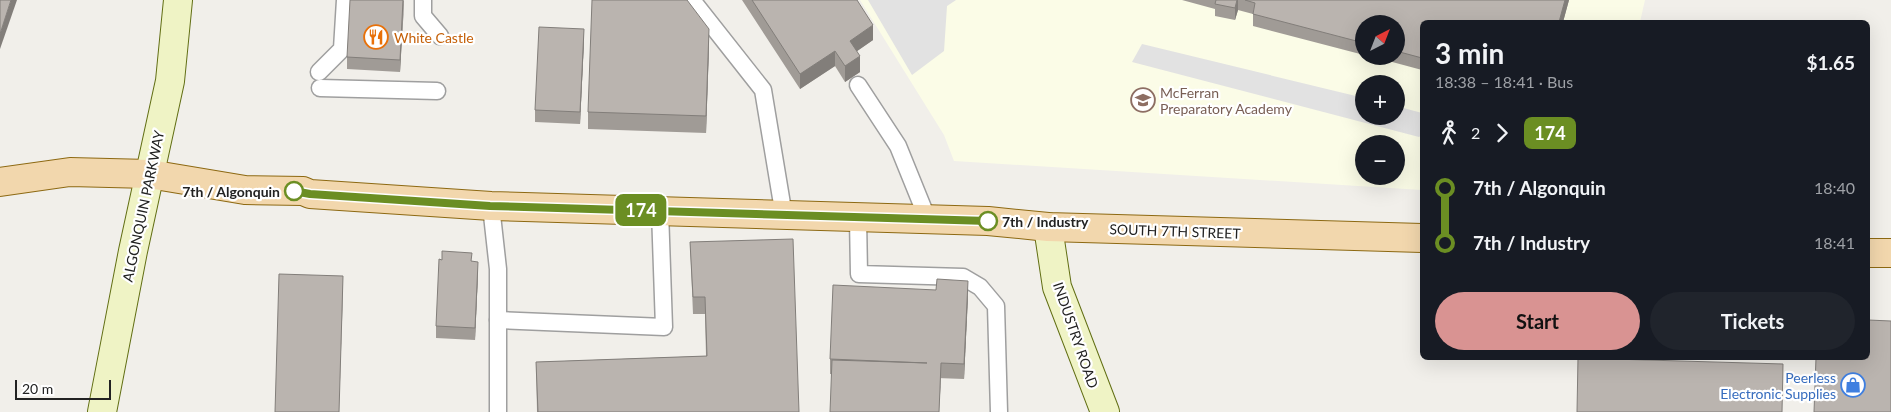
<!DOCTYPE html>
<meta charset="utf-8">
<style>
body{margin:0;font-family:Lato,sans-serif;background:#20242c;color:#f1f3f6;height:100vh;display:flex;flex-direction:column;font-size:19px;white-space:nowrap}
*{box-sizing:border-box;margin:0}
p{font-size:16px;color:#9ea1a6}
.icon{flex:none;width:28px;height:28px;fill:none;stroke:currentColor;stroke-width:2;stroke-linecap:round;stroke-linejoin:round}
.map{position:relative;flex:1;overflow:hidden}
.drawer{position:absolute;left:1420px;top:20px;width:450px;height:340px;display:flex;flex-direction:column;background:#171b24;border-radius:8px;box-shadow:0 5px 20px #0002}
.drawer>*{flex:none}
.badge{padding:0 10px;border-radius:8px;font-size:18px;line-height:32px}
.needle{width:32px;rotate:42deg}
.tools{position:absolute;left:1355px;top:15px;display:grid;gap:10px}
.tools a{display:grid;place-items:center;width:50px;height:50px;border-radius:50%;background:#171b24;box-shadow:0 5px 20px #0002;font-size:25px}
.scale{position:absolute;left:15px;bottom:12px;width:96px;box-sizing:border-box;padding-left:5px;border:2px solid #222;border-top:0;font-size:14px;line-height:18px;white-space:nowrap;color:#222;-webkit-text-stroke:4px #fff;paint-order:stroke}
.map>.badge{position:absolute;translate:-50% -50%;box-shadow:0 0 0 2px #fff}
.legs{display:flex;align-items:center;gap:8px;height:55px;padding:0 15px;font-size:16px}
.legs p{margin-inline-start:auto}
.overview{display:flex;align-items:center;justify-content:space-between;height:85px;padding:0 15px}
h1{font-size:28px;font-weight:700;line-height:38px}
.action{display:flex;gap:10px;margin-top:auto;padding:10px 15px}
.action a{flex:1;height:58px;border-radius:30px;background:#d99392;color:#111;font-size:20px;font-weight:700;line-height:58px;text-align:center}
.action a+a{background:#20242c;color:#f1f3f6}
ul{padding:0 15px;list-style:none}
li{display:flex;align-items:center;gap:18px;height:55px;font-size:19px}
li i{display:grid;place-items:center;width:8px;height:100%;margin:0 6px;background:currentColor}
li i::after{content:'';width:12px;height:12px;margin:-6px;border:4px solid;border-radius:50%;background:#171b24}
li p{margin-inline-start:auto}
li:first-child i{background:linear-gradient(#0000 50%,currentColor 0)}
li:last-child i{background:linear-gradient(currentColor 50%,#0000 0)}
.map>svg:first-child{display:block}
</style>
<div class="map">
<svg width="1891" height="412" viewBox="0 0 1891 412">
<rect width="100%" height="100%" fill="#f1efea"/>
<!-- education -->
<path fill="#fbfce7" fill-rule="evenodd" d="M 860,0 L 1645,0 L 1640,22 L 1422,22 L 1422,190 L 954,161 L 944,135 ZM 1364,24 L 1396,24 L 1396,56 L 1364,56 ZM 1364,84 L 1396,84 L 1396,116 L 1364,116 ZM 1364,144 L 1396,144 L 1396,176 L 1364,176 Z"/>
<!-- parking -->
<g fill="#e2e2e2">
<polygon points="868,0 956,0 947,6 944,51 912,75"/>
<polygon points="1142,44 1364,98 1364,116 1396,116 1396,106 1422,113 1422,135 1419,137 1132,62"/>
</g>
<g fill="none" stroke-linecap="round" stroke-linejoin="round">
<!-- lane casing -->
<g stroke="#9f9f9f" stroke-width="19">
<g id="lane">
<polyline points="423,0 423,16 440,36"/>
<polyline points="692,0 763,90 784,216"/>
<polyline points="319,72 342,49 345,0"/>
<polyline points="858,85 898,146 928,220"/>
<polyline points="320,88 437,91"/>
<polyline points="491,206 498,269 498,412"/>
<polyline points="858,218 859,274 963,277 980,287 996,306 999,412"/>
<polyline points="498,320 664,327 660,211"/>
</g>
</g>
<!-- secondary casing -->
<g stroke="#616e13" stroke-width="30">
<g id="secondary">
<polyline points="1048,227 1057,287 1105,412"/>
<polyline points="102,412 133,251 170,81 178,0"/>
</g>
</g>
<!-- primary casing -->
<g stroke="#8d6912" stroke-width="30">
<g id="primary">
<polyline points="0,182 70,172 149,174 245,190 303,191 310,194 491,206 988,221 1048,227 1422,238"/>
<polyline points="1868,253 1891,253"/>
</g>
</g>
<!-- lane -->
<use href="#lane" stroke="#fff" stroke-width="16"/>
<!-- secondary -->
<use href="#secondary" stroke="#eff3c5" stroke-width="28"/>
<!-- primary -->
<use href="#primary" stroke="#f2d7ad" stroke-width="28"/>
</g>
<!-- wall -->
<g fill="#a09b96">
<polygon points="404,0 400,72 347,69 347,57"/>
<polygon points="742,0 857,0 873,40 857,51 860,72 845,82 835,66 800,89"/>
<polygon points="1182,0 1569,0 1563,22 1422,22 1422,70 1370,56 1396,56 1396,24 1364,24 1364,55 1253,26 1253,14 1238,10 1235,20 1215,16 1215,9"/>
<polygon points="584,41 580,124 535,122 535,110"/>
<polygon points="709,46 706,133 588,129 588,112"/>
<polygon points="690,242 799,412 537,412 536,362 706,356 705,314 693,314"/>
<polygon points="472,261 478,274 475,340 436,338 436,326"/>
<polygon points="968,296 964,379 830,374 830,359"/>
</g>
<!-- shaded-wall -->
<g fill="#827e7a">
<polygon points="11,0 17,0 0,49 0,34"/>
<polygon points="404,0 404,5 400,72 400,60"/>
<polygon points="1237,0 1238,0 1238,10 1235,20 1235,8"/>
<polygon points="1565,0 1569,0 1563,22 1559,22"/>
<polygon points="873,25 873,40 850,56 850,41"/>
<polygon points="584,29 584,41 580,124 580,112"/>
<polygon points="709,29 709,46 706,133 706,116"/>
<polygon points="835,51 835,66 800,89 800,74"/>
<polygon points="860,56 860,72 845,82 845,66"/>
<polygon points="478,262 478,274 475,340 475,328"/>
<polygon points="343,276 343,291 339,412"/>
<polygon points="968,281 968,296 964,379 964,364"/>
<polygon points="941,363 941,378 939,412"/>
</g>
<!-- building -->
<g fill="#bab4af" stroke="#827e7a">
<polygon points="0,0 11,0 0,34"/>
<polygon points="350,0 403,0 400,60 347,57"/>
<polygon points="592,0 687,0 709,29 706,116 588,112"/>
<polygon points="752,0 857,0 873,25 850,41 860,56 845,66 835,51 800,74"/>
<polygon points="1216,0 1237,0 1235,8 1215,4"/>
<polygon points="1245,0 1565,0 1559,22 1422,22 1422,58 1396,51 1396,24 1364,24 1364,43 1253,14 1255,3"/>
<polygon points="539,27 584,29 580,112 535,110"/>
<polygon points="793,239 799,412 538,412 536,362 707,356 705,297 693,297 690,242"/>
<polygon points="442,251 472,253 471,261 478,262 475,328 436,326 439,259 442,260"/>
<polygon points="279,274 343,276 339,412 275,412"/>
<polygon points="937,279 968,281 964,364 941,363 939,412 830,412 832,360 927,363 830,359 833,285 936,290"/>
<polygon points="1868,320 1891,321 1891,412 1814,412 1816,358 1868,358"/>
<polygon points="1578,358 1783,364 1782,412 1577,412"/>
</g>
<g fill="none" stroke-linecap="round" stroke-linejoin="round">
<!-- line-1 casing -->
<g stroke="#fff" stroke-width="11">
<polyline id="line-1" points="294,191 310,194 490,206 988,221"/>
</g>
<!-- line-1 -->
<use href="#line-1" stroke="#6b8e23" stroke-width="8"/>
</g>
<!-- icons -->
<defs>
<g id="restaurant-ring" transform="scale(1.25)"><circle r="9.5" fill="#fff" stroke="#e8710a" stroke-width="1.5"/><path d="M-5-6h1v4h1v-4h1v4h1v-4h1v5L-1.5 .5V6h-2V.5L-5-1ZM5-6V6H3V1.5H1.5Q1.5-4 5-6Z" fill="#e8710a"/></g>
<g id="school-ring" transform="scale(1.25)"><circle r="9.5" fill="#fff" stroke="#8d6e63" stroke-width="1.5"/><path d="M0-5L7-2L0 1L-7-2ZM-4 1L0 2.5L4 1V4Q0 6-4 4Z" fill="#8d6e63"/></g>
<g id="shop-ring" transform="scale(1.25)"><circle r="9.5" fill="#fff" stroke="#3f7fe0" stroke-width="1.5"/><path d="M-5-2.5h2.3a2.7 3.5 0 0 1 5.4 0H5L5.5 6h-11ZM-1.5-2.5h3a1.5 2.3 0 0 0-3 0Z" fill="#3f7fe0"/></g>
</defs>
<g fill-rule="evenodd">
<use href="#restaurant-ring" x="376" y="37"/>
<use href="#school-ring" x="1143" y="100"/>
<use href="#shop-ring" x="1853" y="385"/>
</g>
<!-- markers -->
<g fill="#fff" stroke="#6b8e23" stroke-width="2.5">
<circle cx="294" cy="191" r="9"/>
<circle cx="988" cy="221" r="9"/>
</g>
<g text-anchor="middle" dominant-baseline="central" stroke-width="4.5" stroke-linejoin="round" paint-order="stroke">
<!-- food labels -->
<g font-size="14" fill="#c56008" stroke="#fff" text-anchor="start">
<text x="394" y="37">White Castle</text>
</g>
<!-- education labels -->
<g font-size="14" fill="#785e54" stroke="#fff" text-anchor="start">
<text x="1160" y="92">McFerran<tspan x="1160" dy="16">Preparatory Academy</tspan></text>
</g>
<!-- stop labels -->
<g font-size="14" font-weight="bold" fill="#222" stroke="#fff" text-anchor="end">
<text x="280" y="191">7th / Algonquin</text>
<text x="1002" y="221" text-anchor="start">7th / Industry</text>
</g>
<!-- street labels -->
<g font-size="14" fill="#222" stroke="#fff">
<text transform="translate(143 206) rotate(-78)">ALGONQUIN PARKWAY</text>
<text transform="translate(1175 231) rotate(2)">SOUTH 7TH STREET</text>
<text transform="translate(1076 335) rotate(71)">INDUSTRY ROAD</text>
</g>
<!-- shop labels -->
<g font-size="14" fill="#366cbe" stroke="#fff" text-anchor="end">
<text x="1836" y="377">Peerless<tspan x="1836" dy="16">Electronic Supplies</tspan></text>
</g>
</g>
</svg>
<div class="tools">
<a><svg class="needle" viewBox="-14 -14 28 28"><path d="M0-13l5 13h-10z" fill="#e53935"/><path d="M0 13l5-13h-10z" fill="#9ea1a6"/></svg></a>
<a>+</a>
<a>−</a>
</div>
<div class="scale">20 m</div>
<b class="badge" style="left:641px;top:210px;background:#6b8e23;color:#fff">174</b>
<section class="drawer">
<div class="overview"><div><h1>3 min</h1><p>18:38 – 18:41 · Bus</p></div><b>$1.65</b></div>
<div class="legs"><svg class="icon" aria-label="walk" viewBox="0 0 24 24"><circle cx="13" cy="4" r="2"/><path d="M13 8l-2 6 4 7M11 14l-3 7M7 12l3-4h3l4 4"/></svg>2<svg class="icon" aria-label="forward" viewBox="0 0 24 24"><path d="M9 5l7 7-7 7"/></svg><b class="badge" style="background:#6b8e23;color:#fff">174</b></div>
<ul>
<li><i style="color:#6b8e23"></i><b>7th / Algonquin</b><p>18:40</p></li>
<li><i style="color:#6b8e23"></i><b>7th / Industry</b><p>18:41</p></li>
</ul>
<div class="action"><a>Start</a><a>Tickets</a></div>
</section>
</div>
